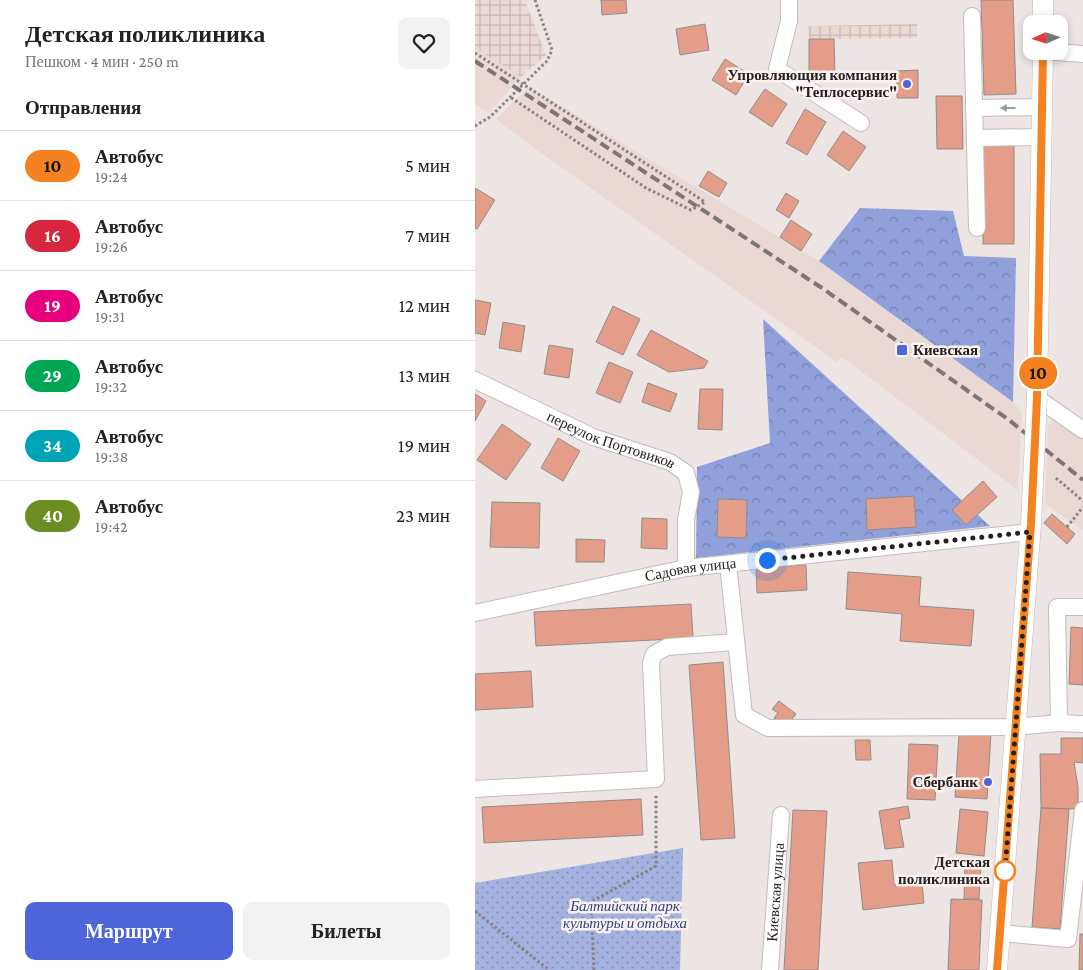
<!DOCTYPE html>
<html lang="ru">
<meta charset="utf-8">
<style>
body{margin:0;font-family:"Crimson Pro",serif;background:#f2f2f2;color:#222;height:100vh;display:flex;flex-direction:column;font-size:19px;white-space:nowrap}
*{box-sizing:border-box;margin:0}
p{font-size:16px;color:#767676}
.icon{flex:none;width:28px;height:28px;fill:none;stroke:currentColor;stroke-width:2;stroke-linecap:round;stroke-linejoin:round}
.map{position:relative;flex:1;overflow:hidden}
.drawer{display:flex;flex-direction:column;background:#fff;width:475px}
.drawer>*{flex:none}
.badge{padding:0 10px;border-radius:16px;font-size:18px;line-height:32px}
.needle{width:32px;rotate:267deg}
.fabs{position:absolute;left:548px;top:15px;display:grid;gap:10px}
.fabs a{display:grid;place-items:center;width:45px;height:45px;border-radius:10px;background:#fff;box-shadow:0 2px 8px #0003;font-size:25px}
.you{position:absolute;width:25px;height:25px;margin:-12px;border:4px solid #fff;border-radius:50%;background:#1a73e8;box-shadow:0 0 0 8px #1a73e833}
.map>.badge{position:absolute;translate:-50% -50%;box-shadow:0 0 0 2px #fff}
h2{padding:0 25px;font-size:19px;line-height:45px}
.round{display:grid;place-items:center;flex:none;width:52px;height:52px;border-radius:10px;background:#f2f2f2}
.overview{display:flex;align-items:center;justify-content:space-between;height:85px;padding:0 25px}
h1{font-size:24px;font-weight:700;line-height:38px}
.button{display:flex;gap:10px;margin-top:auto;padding:10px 25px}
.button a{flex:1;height:58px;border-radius:10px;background:#4e65da;color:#fff;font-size:20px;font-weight:700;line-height:58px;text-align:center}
.button a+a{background:#f2f2f2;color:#222}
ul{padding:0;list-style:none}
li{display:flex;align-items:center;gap:15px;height:70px;padding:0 25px;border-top:1px solid #e0e0e0}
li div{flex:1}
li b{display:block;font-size:19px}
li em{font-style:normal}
li .badge{min-width:55px;font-weight:700;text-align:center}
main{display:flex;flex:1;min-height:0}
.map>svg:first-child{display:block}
</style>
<main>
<section class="drawer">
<div class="overview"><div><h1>Детская поликлиника</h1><p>Пешком · 4 мин · 250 m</p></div><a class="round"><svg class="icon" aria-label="heart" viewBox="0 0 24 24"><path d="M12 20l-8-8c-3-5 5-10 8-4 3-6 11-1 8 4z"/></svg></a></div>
<h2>Отправления</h2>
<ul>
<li><span class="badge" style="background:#f58220;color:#111">10</span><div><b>Автобус</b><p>19:24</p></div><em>5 мин</em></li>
<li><span class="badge" style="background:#d7263d;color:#fff">16</span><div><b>Автобус</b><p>19:26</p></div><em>7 мин</em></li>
<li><span class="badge" style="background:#e6007e;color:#fff">19</span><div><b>Автобус</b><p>19:31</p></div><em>12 мин</em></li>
<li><span class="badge" style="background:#00a651;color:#fff">29</span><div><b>Автобус</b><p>19:32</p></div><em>13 мин</em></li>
<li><span class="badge" style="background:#00a3b4;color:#fff">34</span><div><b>Автобус</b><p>19:38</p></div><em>19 мин</em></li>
<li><span class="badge" style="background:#6b8e23;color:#fff">40</span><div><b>Автобус</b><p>19:42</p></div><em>23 мин</em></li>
</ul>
<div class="button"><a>Маршрут</a><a>Билеты</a></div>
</section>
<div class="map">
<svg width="608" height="970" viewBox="0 0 608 970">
<defs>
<pattern id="industrial-grid" width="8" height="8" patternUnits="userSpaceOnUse" patternTransform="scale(1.25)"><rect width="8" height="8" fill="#e9d8d4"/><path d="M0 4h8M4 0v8" fill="none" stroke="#c8b9b6"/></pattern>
<pattern id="forest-crowns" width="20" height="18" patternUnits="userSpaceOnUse" patternTransform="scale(1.25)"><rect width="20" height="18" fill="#8fa0db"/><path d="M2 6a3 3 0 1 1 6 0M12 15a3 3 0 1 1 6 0" fill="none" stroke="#7582b1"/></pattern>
<pattern id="park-dots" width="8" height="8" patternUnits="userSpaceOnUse" patternTransform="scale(1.25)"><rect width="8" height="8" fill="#a4b2e0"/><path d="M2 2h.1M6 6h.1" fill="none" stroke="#8590b5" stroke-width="1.8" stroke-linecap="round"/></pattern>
</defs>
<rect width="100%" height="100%" fill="#ede5e3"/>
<!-- built -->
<g fill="#e9d8d4">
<polygon points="0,48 46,77 13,113 0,104"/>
<polygon points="54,87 344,261 538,402 547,412 543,490 367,357 362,362 59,148 21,119"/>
<polygon points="582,419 608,439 608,530 570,504 573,425"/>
</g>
<!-- industrial -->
<g fill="url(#industrial-grid)">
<polygon points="0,0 54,0 51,3 71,55 46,77 0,48"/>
<polygon points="442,24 442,38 334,39 333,26"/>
</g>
<!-- forest -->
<g fill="url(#forest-crowns)">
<polygon points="385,208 478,211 489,256 541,258 538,402 344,261"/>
<polygon points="288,319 515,526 221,558 222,467 295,443"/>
</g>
<!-- park -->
<polygon fill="url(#park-dots)" points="208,848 205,970 0,970 0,883"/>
<!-- building -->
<g fill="#e39d89" stroke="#938c8a">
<polygon points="126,0 151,0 152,13 127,15"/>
<polygon points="506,0 538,0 541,94 509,95"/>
<polygon points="230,24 234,50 205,55 201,29"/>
<polygon points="334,39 359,39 360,76 334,77"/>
<polygon points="250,59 274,74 261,95 237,80"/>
<polygon points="443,70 443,98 422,98 421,71"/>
<polygon points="290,89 312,104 297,127 274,112"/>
<polygon points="461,96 487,96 488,149 462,149"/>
<polygon points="330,109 351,122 332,155 311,143"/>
<polygon points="368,131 391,147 374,171 352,155"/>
<rect x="508" y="145" width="31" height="99"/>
<polygon points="233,171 252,183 244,197 224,186"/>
<polygon points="0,188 20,200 2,229 0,228"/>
<polygon points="311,193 324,201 314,218 301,210"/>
<polygon points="316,220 337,234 326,251 305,237"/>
<polygon points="0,300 16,303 10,335 0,333"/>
<polygon points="138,306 165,319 148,355 121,342"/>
<polygon points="28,322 50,326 46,352 24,348"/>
<polygon points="176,330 233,361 229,368 194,372 162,355"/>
<polygon points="74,345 98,349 94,378 69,374"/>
<polygon points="134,362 158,372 145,403 121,393"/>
<polygon points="173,383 202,394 195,412 167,402"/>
<polygon points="225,389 248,389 247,430 223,429"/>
<polygon points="0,394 11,401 0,421"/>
<polygon points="27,424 56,444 31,480 2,460"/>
<polygon points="83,438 105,451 88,481 66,468"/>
<polygon points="508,481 522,497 491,525 477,510"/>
<polygon points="439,496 441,527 392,530 391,499"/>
<polygon points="243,499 272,500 271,538 242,537"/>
<polygon points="17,502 65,503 64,548 15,547"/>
<polygon points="577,514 600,534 592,544 569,523"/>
<polygon points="167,518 192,519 192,549 166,548"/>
<polygon points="101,539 130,540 129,562 101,562"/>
<polygon points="331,565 332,590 282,593 281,568"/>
<polygon points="373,572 446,577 444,606 499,610 496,646 425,641 427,614 371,609"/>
<polygon points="216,604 218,638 61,646 59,612"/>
<polygon points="596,627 608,628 608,685 594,684"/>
<polygon points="248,662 260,838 226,840 214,665"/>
<polygon points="56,671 58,707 0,710 0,674"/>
<polygon points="304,701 321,714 314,723 307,725 299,718 303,713 297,709"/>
<polygon points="484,733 516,734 512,799 480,797"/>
<polygon points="586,738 608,738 608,763 599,762 603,787 603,809 566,808 565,754 586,754"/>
<polygon points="380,740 395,740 396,760 381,760"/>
<polygon points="434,744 463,745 460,800 432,799"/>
<polygon points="166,799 168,835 9,843 7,807"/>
<polygon points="433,806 435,818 424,820 429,847 410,849 404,811"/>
<polygon points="566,808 594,809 585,929 557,927"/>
<polygon points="485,809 513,812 509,856 481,853"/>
<polygon points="318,810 352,811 343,970 309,970"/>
<polygon points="417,860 419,885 447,883 449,903 388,910 383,863"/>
<polygon points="490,865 506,866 504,899 489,899"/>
<polygon points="476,899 507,900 504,970 473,970"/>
<polygon points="605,934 608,934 608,970 604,970"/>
</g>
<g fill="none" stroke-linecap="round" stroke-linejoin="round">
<!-- minor casing -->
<g stroke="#c3bcb9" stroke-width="18">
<g id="minor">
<polyline points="314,0 314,21 302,69 386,123"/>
<polyline points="497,16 502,228"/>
<polyline points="568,51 608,54"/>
<polyline points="499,108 567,107"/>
<polyline points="500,138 567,137"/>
<path id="s1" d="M 0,380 L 118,437 L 195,462 L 211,473 L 216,492 L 211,520 L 211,568"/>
<polyline points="562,398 608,430"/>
<polyline points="253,564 269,715 293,728 537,727 584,723 608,724"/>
<path id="s2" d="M 0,613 L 211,568 L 555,532"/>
<polyline points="584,723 582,607 608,607"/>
<polyline points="0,789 181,779 176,663 179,654 192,647 261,642"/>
<polyline points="525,933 593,939 608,810"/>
<path id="s3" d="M 295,970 L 306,815"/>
</g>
</g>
<!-- major casing -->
<g stroke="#c3bcb9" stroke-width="21">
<g id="major">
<polyline points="568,24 568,0"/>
<polyline points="562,398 568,51"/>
<polyline points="522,970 556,524"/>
</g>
</g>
<!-- path -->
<g stroke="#888381" stroke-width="3" stroke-dasharray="2.5 2.5" stroke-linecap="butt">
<polyline points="550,48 550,29"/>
<polyline points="0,53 230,202 216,210 171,188 35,97"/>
<polyline points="0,126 15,117 72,61 77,50 60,0"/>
<polyline points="581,478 608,501"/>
<polyline points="592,527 608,507"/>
<polyline points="0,911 74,970"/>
<polyline points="119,970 116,902 181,866 181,794"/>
</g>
<!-- minor -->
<use href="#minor" stroke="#fff" stroke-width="16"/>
<!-- major -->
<use href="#major" stroke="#fff" stroke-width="20"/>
<!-- rail -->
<polyline stroke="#7b7675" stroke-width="4" stroke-dasharray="10 5" stroke-linecap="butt" points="0,61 347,288 534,420 608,480"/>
<!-- major-bridge casing -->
<g stroke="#c3bcb9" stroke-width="21" stroke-linecap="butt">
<polyline id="major-bridge" points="556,524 562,398"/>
</g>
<!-- major-bridge -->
<use href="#major-bridge" stroke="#fff" stroke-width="20"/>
</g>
<!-- one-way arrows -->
<defs><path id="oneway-solid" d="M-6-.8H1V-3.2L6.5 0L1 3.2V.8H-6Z" transform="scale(1.25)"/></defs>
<use fill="#9c9b9b" href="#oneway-solid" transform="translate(533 108) rotate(180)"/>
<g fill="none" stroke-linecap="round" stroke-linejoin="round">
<!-- line casing -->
<g stroke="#fff" stroke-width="11">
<polyline id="line" points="522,970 556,524 562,398 568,51"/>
</g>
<!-- line -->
<use href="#line" stroke="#f58220" stroke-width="8"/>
<!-- walk -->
<polyline stroke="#242120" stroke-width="5" stroke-dasharray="0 9" points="292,560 555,532 530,871"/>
</g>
<!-- markers -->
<g fill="#4e65da" stroke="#faf2f0" stroke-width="2">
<circle cx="432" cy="84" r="5"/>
<rect x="421" y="344" width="12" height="12" rx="2.5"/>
<circle cx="513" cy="782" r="5"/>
</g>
<circle fill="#fff" stroke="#f58220" stroke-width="2.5" cx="530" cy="871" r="10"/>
<g text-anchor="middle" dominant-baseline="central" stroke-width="5" stroke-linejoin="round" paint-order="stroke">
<!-- poi labels -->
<g font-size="15" font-weight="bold" fill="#242120" stroke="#faf2f0" text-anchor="end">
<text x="422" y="75">Упровляющия компания<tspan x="422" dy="17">"Теплосервис"</tspan></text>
<text x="438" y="350" text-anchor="start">Киевская</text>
<text x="503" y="782">Сбербанк</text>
</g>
<!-- street labels -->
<g font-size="15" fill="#242120" stroke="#faf2f0">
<text stroke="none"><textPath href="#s1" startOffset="149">переулок Портовиков</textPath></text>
<text stroke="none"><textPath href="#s2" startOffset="220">Садовая улица</textPath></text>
<text stroke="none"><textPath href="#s3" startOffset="78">Киевская улица</textPath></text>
</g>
<!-- stop labels -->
<g font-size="15" font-weight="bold" fill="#242120" stroke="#faf2f0" text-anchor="end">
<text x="515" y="862">Детская<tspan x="515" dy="17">поликлиника</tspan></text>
</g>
<!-- park labels -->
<g font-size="15" font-style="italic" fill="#313f86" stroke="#faf2f0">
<text x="150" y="906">Балтийский парк<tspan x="150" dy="17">культуры и отдыха</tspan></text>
</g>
</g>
</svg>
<div class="fabs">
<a><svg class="needle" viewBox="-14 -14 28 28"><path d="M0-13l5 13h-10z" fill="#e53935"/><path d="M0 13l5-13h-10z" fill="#767676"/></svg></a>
</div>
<div class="you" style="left:292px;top:560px"></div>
<b class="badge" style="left:563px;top:373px;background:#f58220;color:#111">10</b>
</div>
</main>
